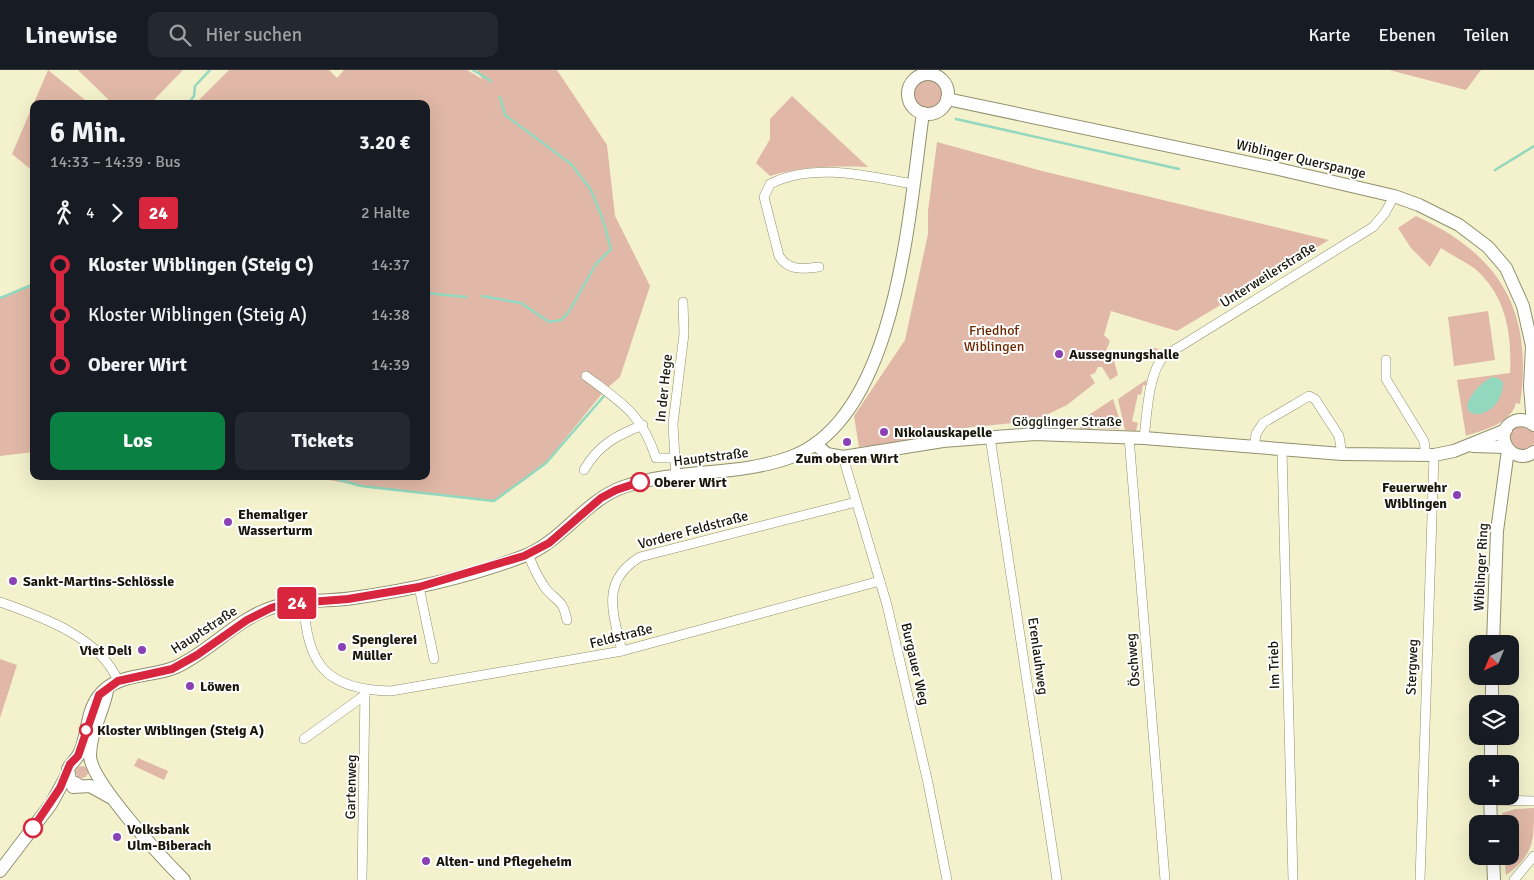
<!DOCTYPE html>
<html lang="de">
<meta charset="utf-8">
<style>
body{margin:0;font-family:Signika,sans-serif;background:#242831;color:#f1f3f6;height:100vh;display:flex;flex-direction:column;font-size:19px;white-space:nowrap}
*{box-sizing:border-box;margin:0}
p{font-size:16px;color:#9ea1a6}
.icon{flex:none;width:28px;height:28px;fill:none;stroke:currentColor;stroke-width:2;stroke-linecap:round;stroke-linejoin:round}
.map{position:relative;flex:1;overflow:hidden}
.drawer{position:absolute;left:30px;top:30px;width:400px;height:380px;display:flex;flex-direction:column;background:#171b24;border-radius:10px;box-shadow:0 5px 20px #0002}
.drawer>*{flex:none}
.badge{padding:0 10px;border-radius:4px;font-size:18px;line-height:32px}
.needle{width:32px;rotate:224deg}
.tools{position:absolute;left:1469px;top:565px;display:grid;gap:10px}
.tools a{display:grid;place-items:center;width:50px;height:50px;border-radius:10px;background:#171b24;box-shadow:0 5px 20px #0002;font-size:25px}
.map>.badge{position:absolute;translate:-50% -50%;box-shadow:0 0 0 2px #fff}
.legs{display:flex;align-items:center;gap:8px;height:55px;padding:0 20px;font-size:16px}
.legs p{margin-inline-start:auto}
.summary{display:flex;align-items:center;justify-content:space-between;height:85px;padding:0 20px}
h1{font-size:28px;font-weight:700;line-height:38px}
.cta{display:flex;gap:10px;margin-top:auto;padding:10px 20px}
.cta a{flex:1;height:58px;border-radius:10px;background:#0b8043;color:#fff;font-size:20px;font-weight:700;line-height:58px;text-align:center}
.cta a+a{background:#242831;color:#f1f3f6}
ul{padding:0 20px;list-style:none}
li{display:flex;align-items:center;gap:18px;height:50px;font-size:19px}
li i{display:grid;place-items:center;width:8px;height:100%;margin:0 6px;background:currentColor}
li i::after{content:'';width:12px;height:12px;margin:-6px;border:4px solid;border-radius:50%;background:#171b24}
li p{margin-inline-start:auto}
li:first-child i{background:linear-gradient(#0000 50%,currentColor 0)}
li:last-child i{background:linear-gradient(currentColor 50%,#0000 0)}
header{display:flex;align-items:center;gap:30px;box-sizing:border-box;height:70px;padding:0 25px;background:#171b24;border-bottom:1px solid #363941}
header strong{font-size:24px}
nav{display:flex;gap:28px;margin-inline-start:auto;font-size:18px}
.search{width:350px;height:45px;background:#242831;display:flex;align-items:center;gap:12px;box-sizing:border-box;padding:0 18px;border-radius:10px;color:#9ea1a6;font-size:19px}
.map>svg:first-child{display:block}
</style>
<header>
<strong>Linewise</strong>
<div class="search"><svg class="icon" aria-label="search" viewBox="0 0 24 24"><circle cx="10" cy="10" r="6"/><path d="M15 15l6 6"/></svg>Hier suchen</div>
<nav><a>Karte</a><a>Ebenen</a><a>Teilen</a></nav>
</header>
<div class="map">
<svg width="1534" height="810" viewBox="0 0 1534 810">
<rect width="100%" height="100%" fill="#f3f2cc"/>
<!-- green -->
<g fill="#e1b8a7">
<polygon points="48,0 90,34 34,34 34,102 12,84"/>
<polygon points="78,0 183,0 150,34 113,34"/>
<polygon points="229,0 329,0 337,8 344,0 467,0 482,9 477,0 557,0 607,75 615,146 650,216 620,307 605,320 547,391 528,408 494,431 361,416 308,406 426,406 426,34 195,34"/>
<polygon points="1389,0 1481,0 1466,20"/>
<circle cx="928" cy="24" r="20"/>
<path d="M 792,26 L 868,97 C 833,96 803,96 770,106 L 756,93 L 770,69 L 770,49 Z"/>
<polygon points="937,72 1042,101 1329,170 1177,261 1111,241 1104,265 1110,271 1106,281 1114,291 1118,305 1110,310 1102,297 1098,297 1095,303 1090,305 1095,313 1067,335 1034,351 924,362 924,370 859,377 854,346 905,270 928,164 928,141"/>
<path d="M 1416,146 C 1499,184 1534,240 1520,334 L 1516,333 C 1511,354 1483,360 1466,366 L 1457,310 L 1510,303 C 1512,263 1506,225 1474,198 C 1464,191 1451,185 1441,178 L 1430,197 L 1411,178 L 1398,158 Z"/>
<polygon points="34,215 34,382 0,386 0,228"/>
<polygon points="1488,241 1495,290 1454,296 1448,247"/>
<polygon points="1149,277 1159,279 1141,291 1126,286 1126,282 1129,280 1145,285"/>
<polygon points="1146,310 1147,316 1143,315 1141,325 1138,324 1132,351 1138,353 1136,361 1125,360 1118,329"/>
<polygon points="1113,329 1120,351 1117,351 1119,359 1092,358 1091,361 1080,359 1081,350"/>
<circle cx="1522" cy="368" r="13"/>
<polygon points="0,589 17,595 0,648"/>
<polygon points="138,688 168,701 164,710 134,696"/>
<circle cx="82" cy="702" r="6"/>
<path d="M 1534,738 C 1534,772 1534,784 1506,805 L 1504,786 L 1510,786 L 1510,754 L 1503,754 L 1502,743 L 1516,739 Z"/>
</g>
<!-- water -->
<path fill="#92d8be" d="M 1492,307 L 1498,308 L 1503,312 C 1503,352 1449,354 1474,322 C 1479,316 1484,311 1492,307 Z"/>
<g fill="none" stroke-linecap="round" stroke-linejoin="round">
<!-- stream -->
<g stroke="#92d8be" stroke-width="2.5">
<polyline points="473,0 491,11"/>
<polyline points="188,34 194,26 195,16 210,0"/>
<polyline points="956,49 1179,99"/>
<polyline points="1495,100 1534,76"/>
<polyline points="426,223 466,227"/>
<polyline points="482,226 521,233 549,252 561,250 568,243 596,194 611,179 603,150 591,120 571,94 505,45 500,27"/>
<polyline points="0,228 34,214"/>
<polyline points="326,406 361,416 494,431 546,393 604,326"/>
</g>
<!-- street casing -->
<g stroke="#91906d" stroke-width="10">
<g id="street">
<path d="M 819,197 C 803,199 788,201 779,186 L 764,127 L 770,114 C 813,92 867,106 913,114"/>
<polyline points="1386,290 1386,309 1424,371 1426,385"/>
<path d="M 586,306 C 622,333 642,344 656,388 L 675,388"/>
<polyline points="990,367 1057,810"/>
<polyline points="1129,367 1165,810"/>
<path d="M 1144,368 C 1147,345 1148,305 1163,287 L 1373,157 L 1385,143 L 1394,126"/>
<polyline points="1254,377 1256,364 1263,353 1309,326 1315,329 1339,366 1342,384"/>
<polyline points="1282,380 1293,810"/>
<polyline points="843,387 887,535 928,713 947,810"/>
<path d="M 584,400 C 598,375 617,365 643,355"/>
<polyline points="676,407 673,354 684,264 683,232"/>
<path d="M 528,484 C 533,497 538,508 546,519 C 559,534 562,528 567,550"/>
<polyline points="419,517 434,589"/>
<path d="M 0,532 C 42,547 100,567 118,611"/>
<path d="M 304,532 C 306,594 326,620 391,621 L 622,581 L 880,511"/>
<path d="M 622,581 C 613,543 600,511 640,487 L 856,432"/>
<polyline points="304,669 365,625"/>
<polyline points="1490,730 1534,731"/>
<polyline points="362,810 365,620"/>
<polyline points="1420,810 1434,385"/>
<polyline points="1514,810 1534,786"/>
</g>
</g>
<!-- secondary casing -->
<g stroke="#91906d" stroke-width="14">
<g id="secondary">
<circle cx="928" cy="24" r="20"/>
<polyline points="947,29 1274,98 1394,126 1419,135 1459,155 1488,177 1506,198 1523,236 1532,276 1530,317 1533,354"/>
<path d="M 1534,355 C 1529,351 1522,349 1515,351 C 1490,361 1511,398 1534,382"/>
<polyline points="815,374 827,384 843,387 943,371 1035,364 1144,368 1342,384 1434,385 1454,381 1506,360"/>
<polyline points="1473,376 1506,377"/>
<polyline points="1493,574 1497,461 1508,380"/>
<path d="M 107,621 C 103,642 90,663 90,685 C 89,710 164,790 184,810"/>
<polyline points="1492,634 1492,606"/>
<polyline points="1491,694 1491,666"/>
<path d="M 80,716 L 70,710 L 68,699 C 71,693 76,690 79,684 C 88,667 86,643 98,627 C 116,602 151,608 176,597 C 211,581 237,548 274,537 C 299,529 327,532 353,528 C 411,520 469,507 524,486 C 563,471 584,431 623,417 C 677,398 737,407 791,387 C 898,347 909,140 923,43"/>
<polyline points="73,717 90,716 110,727"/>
<polyline points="1490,726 1491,754"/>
<polyline points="1493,786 1494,810"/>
<polyline points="0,801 51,734 68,703"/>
</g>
</g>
<!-- street -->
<use href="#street" stroke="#fff" stroke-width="9"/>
<!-- secondary -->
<use href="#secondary" stroke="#fff" stroke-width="12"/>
</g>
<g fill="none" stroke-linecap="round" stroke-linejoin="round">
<!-- line-1 casing -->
<g stroke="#fff" stroke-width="11">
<polyline id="line-1" points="33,758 60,718 70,694 78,686 99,625 118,611 172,599 197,585 247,550 271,538 284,534 348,529 419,517 524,486 549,473 601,428 616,420 640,412"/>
</g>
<!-- line-1 -->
<use href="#line-1" stroke="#d7263d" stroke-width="8"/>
</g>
<!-- markers -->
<g fill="#8941b4" stroke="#fff" stroke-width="2">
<circle cx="1059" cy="284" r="5"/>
<circle cx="884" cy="362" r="5"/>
<circle cx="847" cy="372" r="5"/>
<circle cx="1457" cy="425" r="5"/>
<circle cx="228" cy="452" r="5"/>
<circle cx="13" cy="511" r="5"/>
<circle cx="342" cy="577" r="5"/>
<circle cx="142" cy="580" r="5"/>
<circle cx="190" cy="616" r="5"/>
<circle cx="117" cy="767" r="5"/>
<circle cx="426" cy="791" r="5"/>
</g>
<g fill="#fff" stroke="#d7263d" stroke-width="2.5">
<circle cx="640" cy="412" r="9"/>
<circle cx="86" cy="660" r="6"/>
<circle cx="33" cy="758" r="9"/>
</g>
<g text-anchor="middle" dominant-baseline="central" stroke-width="4" stroke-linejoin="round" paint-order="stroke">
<!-- street labels -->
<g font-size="14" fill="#18170a" stroke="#fff">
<text transform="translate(1301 89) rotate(13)">Wiblinger Querspange</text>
<text transform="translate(1268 205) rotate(-32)">Unterweilerstraße</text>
<text transform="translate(664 318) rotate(-84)">In der Hege</text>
<text x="1067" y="351">Gögglinger Straße</text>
<text transform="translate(711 387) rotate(-7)">Hauptstraße</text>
<text transform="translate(693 460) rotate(-15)">Vordere Feldstraße</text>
<text transform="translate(1481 497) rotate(-87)">Wiblinger Ring</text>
<text transform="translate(204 560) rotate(-33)">Hauptstraße</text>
<text transform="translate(621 566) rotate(-14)">Feldstraße</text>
<text transform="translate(1038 586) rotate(82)">Erenlauhweg</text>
<text transform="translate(1133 590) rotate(-95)">Öschweg</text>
<text transform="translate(915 594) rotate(77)">Burgauer Weg</text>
<text transform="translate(1274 595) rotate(-92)">Im Trieb</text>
<text transform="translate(1412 597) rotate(-88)">Stergweg</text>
<text transform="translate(351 717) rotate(-89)">Gartenweg</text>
</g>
<!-- park labels -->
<g font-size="14" fill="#6d2700" stroke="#fff">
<text x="994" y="260">Friedhof<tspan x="994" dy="16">Wiblingen</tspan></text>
</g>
<!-- poi labels -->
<g font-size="14" font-weight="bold" fill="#18170a" stroke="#fff" text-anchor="start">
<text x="1069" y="284">Aussegnungshalle</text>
<text x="894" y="362">Nikolauskapelle</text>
<text x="847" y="388" text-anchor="middle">Zum oberen Wirt</text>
<text x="1447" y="417" text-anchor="end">Feuerwehr<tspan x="1447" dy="16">Wiblingen</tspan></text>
<text x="238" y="444">Ehemaliger<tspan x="238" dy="16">Wasserturm</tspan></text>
<text x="23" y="511">Sankt-Martins-Schlössle</text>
<text x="352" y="569">Spenglerei<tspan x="352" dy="16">Müller</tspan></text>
<text x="132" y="580" text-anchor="end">Viet Deli</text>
<text x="200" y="616">Löwen</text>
<text x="127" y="759">Volksbank<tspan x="127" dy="16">Ulm-Biberach</tspan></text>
<text x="436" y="791">Alten- und Pflegeheim</text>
</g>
<!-- stop labels -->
<g font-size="14" font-weight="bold" fill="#18170a" stroke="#fff" text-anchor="start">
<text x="654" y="412">Oberer Wirt</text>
<text x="97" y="660">Kloster Wiblingen (Steig A)</text>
</g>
</g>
</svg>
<div class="tools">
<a><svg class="needle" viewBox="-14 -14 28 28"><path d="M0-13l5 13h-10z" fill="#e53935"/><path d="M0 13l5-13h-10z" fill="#9ea1a6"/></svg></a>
<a><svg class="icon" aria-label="layers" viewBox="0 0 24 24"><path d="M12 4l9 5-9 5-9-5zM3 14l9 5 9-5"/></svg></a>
<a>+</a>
<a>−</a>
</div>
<b class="badge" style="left:297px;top:533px;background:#d7263d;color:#fff">24</b>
<section class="drawer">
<div class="summary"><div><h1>6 Min.</h1><p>14:33 – 14:39 · Bus</p></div><b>3.20 €</b></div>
<div class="legs"><svg class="icon" aria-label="walk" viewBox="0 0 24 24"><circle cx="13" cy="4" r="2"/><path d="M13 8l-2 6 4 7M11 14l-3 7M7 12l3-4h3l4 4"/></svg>4<svg class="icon" aria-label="forward" viewBox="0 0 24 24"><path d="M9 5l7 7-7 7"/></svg><b class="badge" style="background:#d7263d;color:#fff">24</b><p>2 Halte</p></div>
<ul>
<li><i style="color:#d7263d"></i><b>Kloster Wiblingen (Steig C)</b><p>14:37</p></li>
<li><i style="color:#d7263d"></i><span>Kloster Wiblingen (Steig A)</span><p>14:38</p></li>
<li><i style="color:#d7263d"></i><b>Oberer Wirt</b><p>14:39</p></li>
</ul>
<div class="cta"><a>Los</a><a>Tickets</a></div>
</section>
</div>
